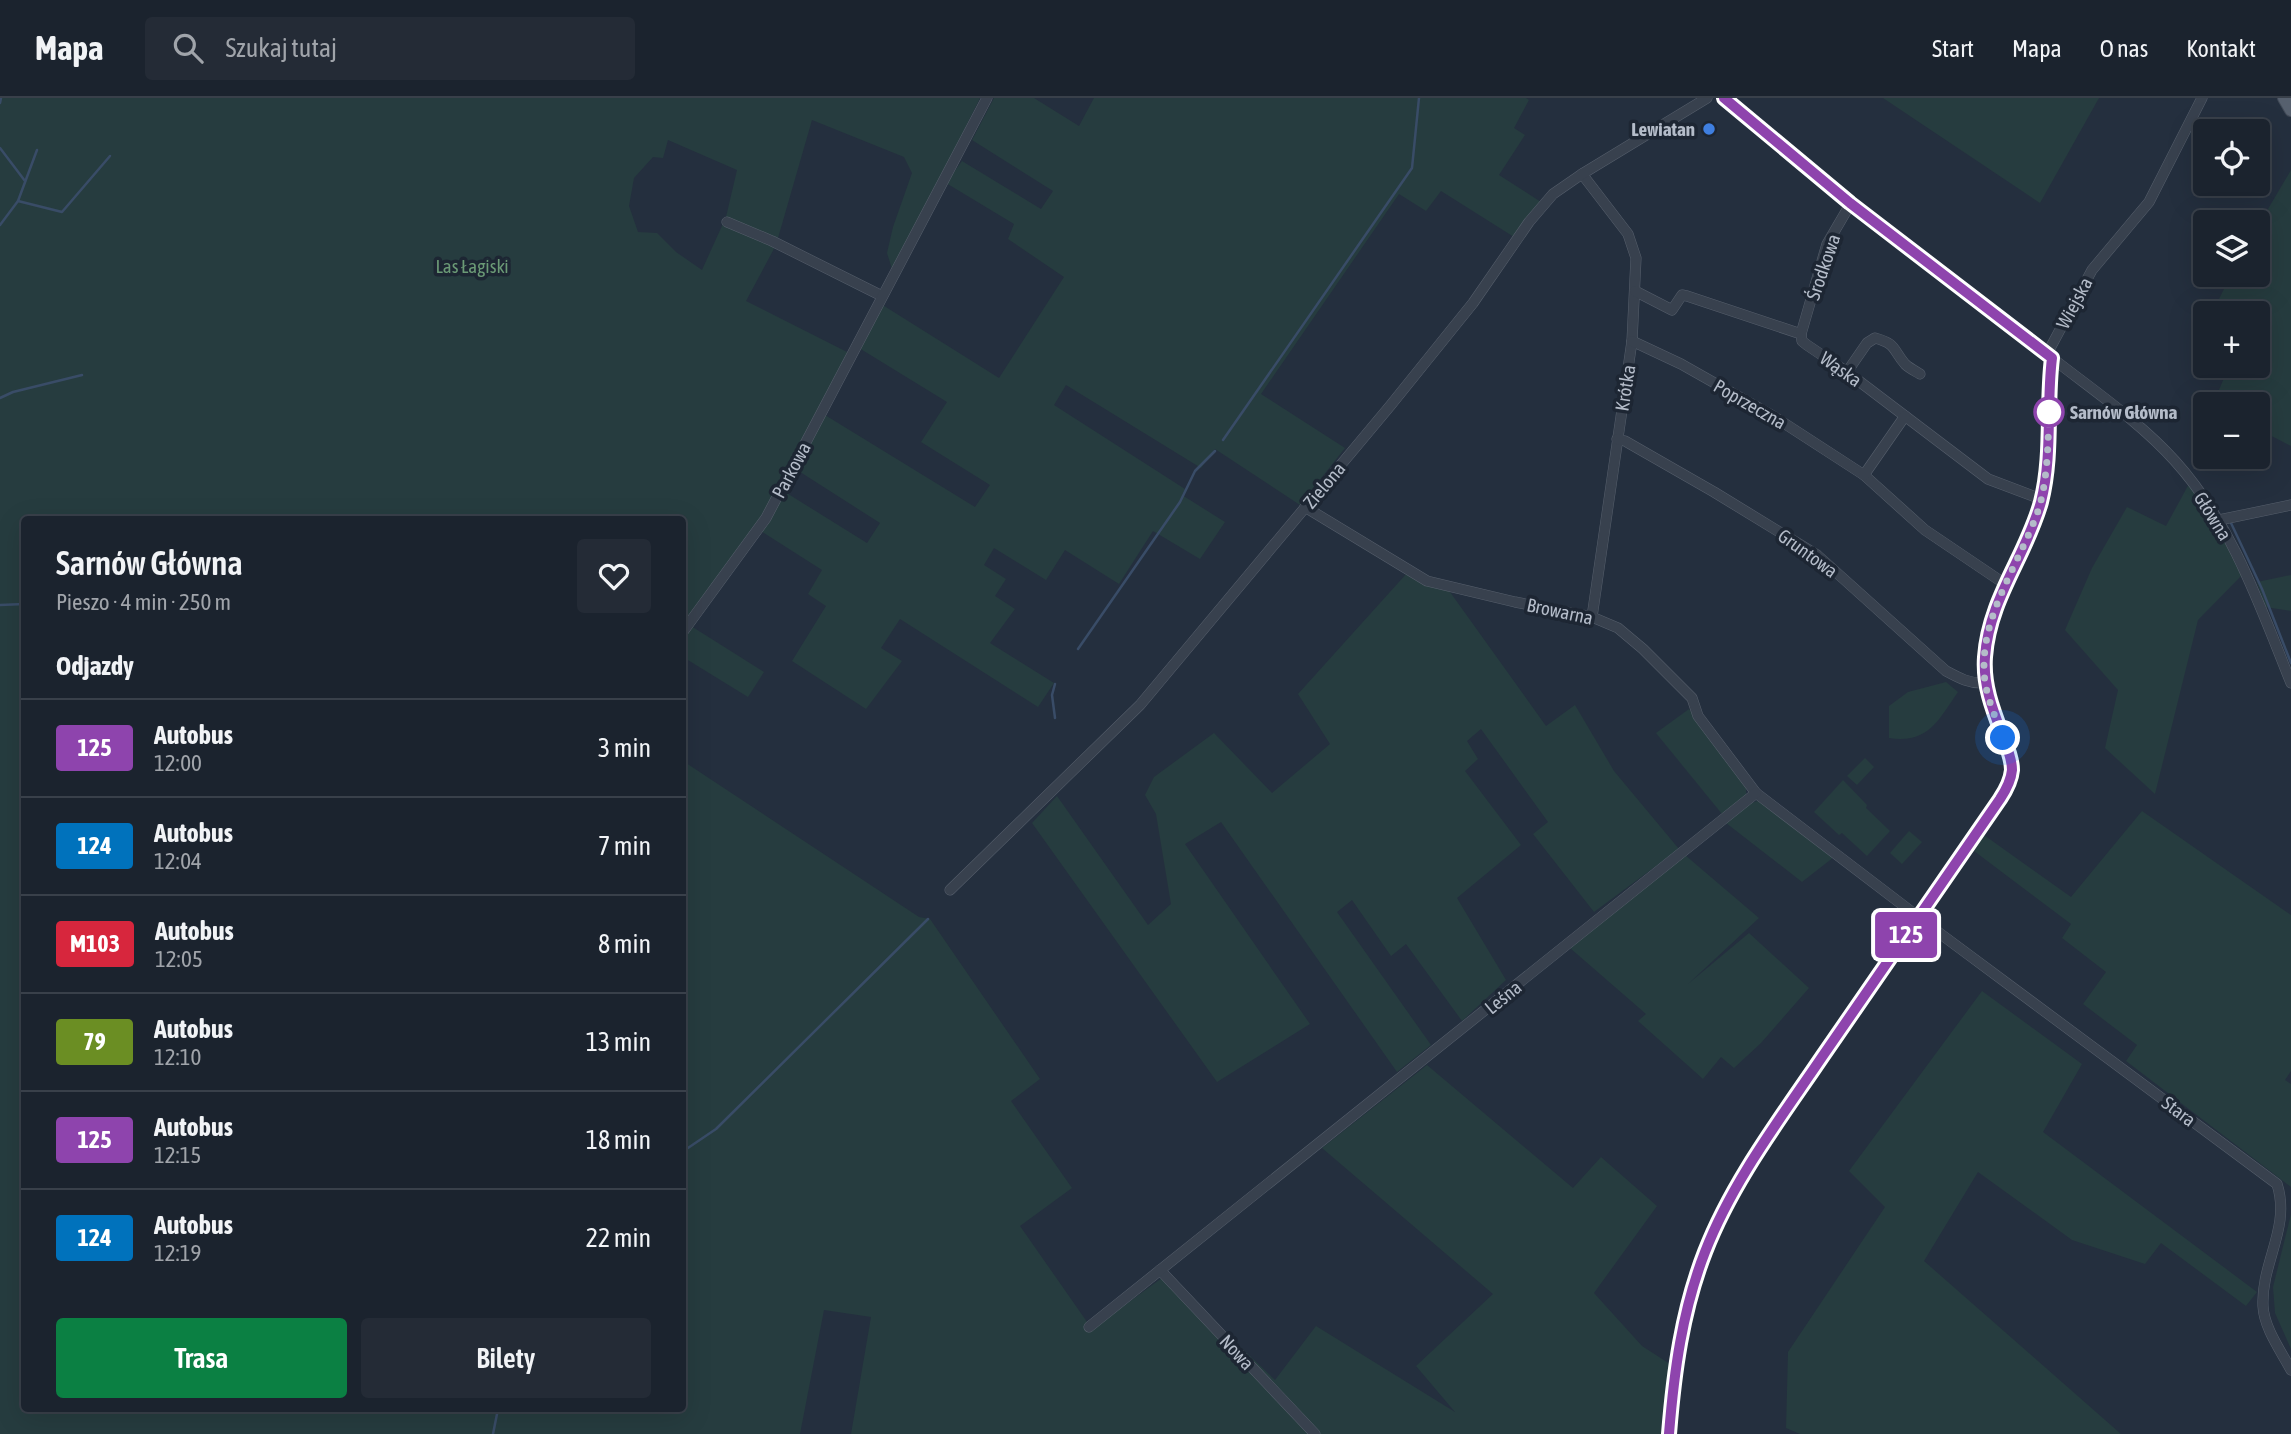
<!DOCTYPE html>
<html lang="pl">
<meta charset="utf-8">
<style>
body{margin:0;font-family:"Asap Condensed",sans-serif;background:#242b36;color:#f1f3f6;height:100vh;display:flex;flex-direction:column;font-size:26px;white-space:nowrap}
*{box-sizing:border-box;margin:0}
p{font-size:23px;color:#a0a4aa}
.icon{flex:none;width:38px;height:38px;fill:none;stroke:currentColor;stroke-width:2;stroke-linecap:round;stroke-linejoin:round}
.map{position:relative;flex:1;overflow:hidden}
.drawer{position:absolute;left:21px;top:418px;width:665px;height:896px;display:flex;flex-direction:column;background:#1b232e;border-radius:7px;box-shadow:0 7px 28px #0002,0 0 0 2px #39404a}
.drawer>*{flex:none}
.badge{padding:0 14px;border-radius:5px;font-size:24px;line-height:46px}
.tools{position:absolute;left:2193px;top:21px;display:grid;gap:14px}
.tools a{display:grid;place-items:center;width:77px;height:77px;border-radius:7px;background:#1b232e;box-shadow:0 7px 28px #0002,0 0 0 2px #39404a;font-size:35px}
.you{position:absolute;width:35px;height:35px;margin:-18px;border:5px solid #fff;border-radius:50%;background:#1a73e8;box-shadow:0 0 0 10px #1a73e833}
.map>.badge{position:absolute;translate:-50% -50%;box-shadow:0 0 0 4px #fff}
h2{padding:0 35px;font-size:26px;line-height:63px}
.round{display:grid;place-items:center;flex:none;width:74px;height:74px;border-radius:7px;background:#242b36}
.head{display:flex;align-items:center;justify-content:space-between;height:119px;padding:0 35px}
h1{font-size:33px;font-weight:600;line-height:52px}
.action{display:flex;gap:14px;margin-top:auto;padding:14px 35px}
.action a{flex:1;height:80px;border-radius:7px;background:#0b8043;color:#fff;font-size:28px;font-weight:600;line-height:80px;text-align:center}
.action a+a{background:#242b36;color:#f1f3f6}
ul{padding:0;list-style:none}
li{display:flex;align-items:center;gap:21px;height:98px;padding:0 35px;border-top:2px solid #39404a}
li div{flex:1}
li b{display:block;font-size:26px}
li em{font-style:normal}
li .badge{min-width:77px;font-weight:700;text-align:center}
header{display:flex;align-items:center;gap:42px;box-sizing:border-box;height:98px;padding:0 35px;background:#1b232e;border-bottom:2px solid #39404a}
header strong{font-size:33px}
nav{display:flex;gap:38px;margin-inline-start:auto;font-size:24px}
.search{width:490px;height:63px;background:#242b36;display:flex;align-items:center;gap:18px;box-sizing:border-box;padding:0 24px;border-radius:7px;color:#a0a4aa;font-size:26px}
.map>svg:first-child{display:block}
</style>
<header>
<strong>Mapa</strong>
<div class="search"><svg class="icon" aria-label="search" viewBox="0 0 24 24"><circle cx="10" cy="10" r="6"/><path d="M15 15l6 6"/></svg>Szukaj tutaj</div>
<nav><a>Start</a><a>Mapa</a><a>O nas</a><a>Kontakt</a></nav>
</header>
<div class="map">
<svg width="2291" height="1336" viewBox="0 0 2291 1336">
<rect width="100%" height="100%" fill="#242f3e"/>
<!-- green -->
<g fill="#263c3f" fill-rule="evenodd">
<path d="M 0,0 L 980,0 L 942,77 L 892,171 L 887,155 L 893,129 L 912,75 L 904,59 L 812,22 L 776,147 L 746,203 L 851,256 L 765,417 L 683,528 L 682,422 L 24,422 L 24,1311 L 682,1311 L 683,663 L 919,819 L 930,821 L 1040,981 L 1011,1003 L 1072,1090 L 1020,1128 L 1092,1231 L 1166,1177 L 1275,1282 L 1316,1228 L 1455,1314 L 1416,1268 L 1493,1196 L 1322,1050 L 1427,967 L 1573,1090 L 1601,1059 L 1657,1108 L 1594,1195 L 1642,1248 L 1670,1266 L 1666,1336 L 851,1336 L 871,1219 L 824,1212 L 800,1336 L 0,1336 ZM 668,42 L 737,72 L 726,119 L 702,172 L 676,154 L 657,135 L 638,134 L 629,108 L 634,80 L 653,59 L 663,60 Z"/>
<polygon points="994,0 1034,0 1079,28 1094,0 1526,0 1529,2 1514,30 1525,37 1499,77 1541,104 1514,139 1441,93 1426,113 1399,96 1261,296 1345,350 1300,407 1215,351 1201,370 1066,287 1054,307 1185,391 1182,397 1225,424 1200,461 1153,433 1119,486 1065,452 1046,482 994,450 984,467 1006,481 995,498 1015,511 990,545 1054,585 1038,609 900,521 881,550 902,563 866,611 792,563 826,508 808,496 822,472 761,433 785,394 867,445 880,425 797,372 825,317 975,409 990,387 921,344 947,304 859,250 881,206 999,280 1064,179 1008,141 1014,126 946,85 962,63 1041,111 1053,93 972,42"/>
<polygon points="1883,0 2099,0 2040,105"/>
<polygon points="2291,72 2291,348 2258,331 2258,306 2213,306 2224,280 2205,268 2258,268 2258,215 2212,215 2231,177 2258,177 2258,128"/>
<polygon points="2190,384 2243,476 2198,522 2155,696 2105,650 2118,592 2065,532 2092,470 2127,409 2166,428"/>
<polygon points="1408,474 1450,494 1546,628 1575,607 1614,673 1679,751 1594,814 1533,736 1548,724 1481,631 1467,643 1478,661 1465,673 1521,747 1457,800 1506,882 1462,923 1406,846 1391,858 1352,802 1337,814 1431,947 1397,974 1221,724 1185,746 1310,926 1217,984 1032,725 1057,698 1148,827 1171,806 1156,716 1145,697 1154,679 1214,635 1272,695 1330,646 1298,596"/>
<polygon points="2291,477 2291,513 2265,509 2257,484"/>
<polygon points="691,528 764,574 748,599 683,559 682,542"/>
<path d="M 1946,584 L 1958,594 C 1939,621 1929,646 1889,640 L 1889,608 L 1908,594 Z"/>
<polygon points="1689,611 1746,688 1746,698 1722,716 1656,635"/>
<polygon points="1865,660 1874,669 1857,687 1847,678"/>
<polygon points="1843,682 1867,707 1866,710 1890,733 1867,758 1842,735 1839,737 1814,714"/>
<polygon points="1758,703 1765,705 1834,759 1802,784 1726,725 1751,705"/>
<polygon points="2142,713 2291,817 2291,973 2285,982 2291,986 2291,1089 2126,963 2137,947 2083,906 2106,874 2062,840 2071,826 1974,753 1984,737 2071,799"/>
<polygon points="1909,733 1922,744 1902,766 1890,755"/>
<polygon points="1685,757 1759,820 1688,886 1749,835 1809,890 1761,945 1734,970 1721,959 1703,981 1638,923 1646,916 1570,850"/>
<polygon points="1982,893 2082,966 2043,1034 2257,1194 2246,1208 2161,1145 2145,1166 2072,1142 1978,1074 1924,1163 2121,1336 1800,1336 1786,1330 1788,1254 1885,1109 1849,1073"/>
<polygon points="2291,1116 2291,1251 2275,1215 2273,1189"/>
</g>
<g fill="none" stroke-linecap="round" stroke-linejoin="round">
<!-- stream -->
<g stroke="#394c67" stroke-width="2.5">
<polyline points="0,5 1,0"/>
<polyline points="0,50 25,83"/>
<polyline points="18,103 62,114 110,58"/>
<polyline points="0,127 18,103 37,52"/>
<polyline points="0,300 13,294 82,277"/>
<polyline points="1223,342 1412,70 1419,0"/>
<polyline points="2231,425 2262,491 2291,565"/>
<polyline points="0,507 24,506"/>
<polyline points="1078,551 1180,404 1195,373 1215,353"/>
<polyline points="1055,586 1052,597 1055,620"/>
<polyline points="682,1054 716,1031 928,821"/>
<polyline points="493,1336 498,1311"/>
</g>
<!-- minor casing -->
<g stroke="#565f6c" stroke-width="11">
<g id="minor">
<polyline points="1582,76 1628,136 1636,160 1632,243 1592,519"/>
<polyline points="727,124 772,143 882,198"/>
<polyline points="1635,193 1672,212 1682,197 1687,198 1801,236 1802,243 1807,247 1847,274 1988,381 2041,401"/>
<polyline points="1801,236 1827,146 1851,105"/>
<polyline points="1632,243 1681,266 1773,318 1864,377 1925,432 2005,486"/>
<polyline points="2047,256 2092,172 2149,104 2202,0"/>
<path d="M 2052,260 C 2094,293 2140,324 2175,363 C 2232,426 2260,508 2291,585"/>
<path d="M 1847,274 L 1867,245 L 1875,240 C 1897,246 1892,251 1905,266 C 1909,270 1915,273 1920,276"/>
<path d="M 1617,341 L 1625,343 L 1714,394 L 1817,457 L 1946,573 C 1959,580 1970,586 1985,585"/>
<polyline points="1864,377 1905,318"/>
<path d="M 1305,409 L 1427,483 L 1515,504 L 1592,519 L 1618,530 L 1643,551 L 1692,600 L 1698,618 L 1756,695 L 1942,837 L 2277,1086 C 2291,1130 2261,1164 2263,1208 C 2264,1230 2281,1253 2291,1272"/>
<polyline points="2219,422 2291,407"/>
<polyline points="682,535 766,420 987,0"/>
<polyline points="950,792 1140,607 1390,308 1473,205 1529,124 1553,96 1582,76 1707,0"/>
<polyline points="1160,1172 1315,1336"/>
<polyline points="1089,1229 1756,695"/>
<path d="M 1669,1336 C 1674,1274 1682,1213 1705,1154 C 1733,1084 1780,1022 1822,959 C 1881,873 1941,787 2000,701 C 2006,692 2011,683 2012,672 C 2012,659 2006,647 2002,636 C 1992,610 1983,586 1985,559 C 1989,501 2026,458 2041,404 C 2053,357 2046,308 2052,260 L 1851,105 L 1724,0"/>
</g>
</g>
<!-- major casing -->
<g stroke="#414a57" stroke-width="14">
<polyline id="major" points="2284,0 2291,12"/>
</g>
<!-- minor -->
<use href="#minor" stroke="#38414e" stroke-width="10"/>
<!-- major -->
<use href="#major" stroke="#56606e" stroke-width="12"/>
</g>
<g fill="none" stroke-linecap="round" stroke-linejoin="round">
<!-- line casing -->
<g stroke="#fff" stroke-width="16">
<path id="line" d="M 1669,1336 C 1674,1274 1682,1213 1705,1154 C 1732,1084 1780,1021 1822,959 C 1882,873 1941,787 2000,701 C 2006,692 2011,683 2012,672 C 2012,659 2006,647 2002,636 C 1992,610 1983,586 1985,559 C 1989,501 2026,458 2041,404 C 2053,357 2046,308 2052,260 L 1850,105 L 1724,0"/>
</g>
<!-- line -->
<use href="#line" stroke="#8e44ad" stroke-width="10"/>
<!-- walk -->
<path stroke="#b4bcc9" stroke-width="7" stroke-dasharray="0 12.6" d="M 2003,640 C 1997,623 1988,603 1985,584 C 1977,521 2018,470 2038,413 C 2048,382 2048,344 2049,314"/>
</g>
<!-- markers -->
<circle fill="#3f7fe0" stroke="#1d2633" stroke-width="2.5" cx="1709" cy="31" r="7"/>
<circle fill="#fff" stroke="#8e44ad" stroke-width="3.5" cx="2049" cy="314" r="14"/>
<g text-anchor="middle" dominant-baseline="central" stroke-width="7" stroke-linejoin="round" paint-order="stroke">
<!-- poi labels -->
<g font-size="19" font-weight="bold" fill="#b4bcc9" stroke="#1d2633" text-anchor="end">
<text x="1695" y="31">Lewiatan</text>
</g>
<!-- park labels -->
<g font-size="19" fill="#6b9a76" stroke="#1d2633">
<text x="472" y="168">Las Łagiski</text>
</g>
<!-- street labels -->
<g font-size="19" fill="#b4bcc9" stroke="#1d2633">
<text transform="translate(1823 169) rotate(-71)">Środkowa</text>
<text transform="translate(2074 205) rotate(-62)">Wiejska</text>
<text transform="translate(1841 271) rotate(35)">Wąska</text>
<text transform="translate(1625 290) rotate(-81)">Krótka</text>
<text transform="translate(1750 306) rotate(30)">Poprzeczna</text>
<text transform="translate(791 372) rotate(-62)">Parkowa</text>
<text transform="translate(1324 387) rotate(-50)">Zielona</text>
<text transform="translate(2213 418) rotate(58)">Główna</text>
<text transform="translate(1808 455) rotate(36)">Gruntowa</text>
<text transform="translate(1560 513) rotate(12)">Browarna</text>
<text transform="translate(1503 899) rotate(-39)">Leśna</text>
<text transform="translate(2179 1013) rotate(37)">Stara</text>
<text transform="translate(1237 1254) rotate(47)">Nowa</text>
</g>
<!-- stop labels -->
<g font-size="19" font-weight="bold" fill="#b4bcc9" stroke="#1d2633" text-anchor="start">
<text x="2070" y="314">Sarnów Główna</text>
</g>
</g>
</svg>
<div class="tools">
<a><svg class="icon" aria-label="locate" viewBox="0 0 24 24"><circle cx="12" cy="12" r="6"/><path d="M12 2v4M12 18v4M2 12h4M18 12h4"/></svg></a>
<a><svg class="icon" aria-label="layers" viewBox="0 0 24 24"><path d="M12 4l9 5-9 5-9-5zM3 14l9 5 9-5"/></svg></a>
<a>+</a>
<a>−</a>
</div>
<div class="you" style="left:2003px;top:640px"></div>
<b class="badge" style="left:1906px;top:837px;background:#8e44ad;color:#fff">125</b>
<section class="drawer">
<div class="head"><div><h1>Sarnów Główna</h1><p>Pieszo · 4 min · 250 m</p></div><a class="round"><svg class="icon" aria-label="heart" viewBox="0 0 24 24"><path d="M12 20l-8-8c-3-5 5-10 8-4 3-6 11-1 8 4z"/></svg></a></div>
<h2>Odjazdy</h2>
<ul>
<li><span class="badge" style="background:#8e44ad;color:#fff">125</span><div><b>Autobus</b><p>12:00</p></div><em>3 min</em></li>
<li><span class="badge" style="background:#0072bc;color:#fff">124</span><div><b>Autobus</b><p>12:04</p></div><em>7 min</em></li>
<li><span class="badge" style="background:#d7263d;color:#fff">M103</span><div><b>Autobus</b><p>12:05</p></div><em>8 min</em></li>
<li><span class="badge" style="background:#6b8e23;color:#fff">79</span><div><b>Autobus</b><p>12:10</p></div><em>13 min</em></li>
<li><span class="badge" style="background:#8e44ad;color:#fff">125</span><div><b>Autobus</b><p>12:15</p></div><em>18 min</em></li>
<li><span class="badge" style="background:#0072bc;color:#fff">124</span><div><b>Autobus</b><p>12:19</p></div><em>22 min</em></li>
</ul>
<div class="action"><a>Trasa</a><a>Bilety</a></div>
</section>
</div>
